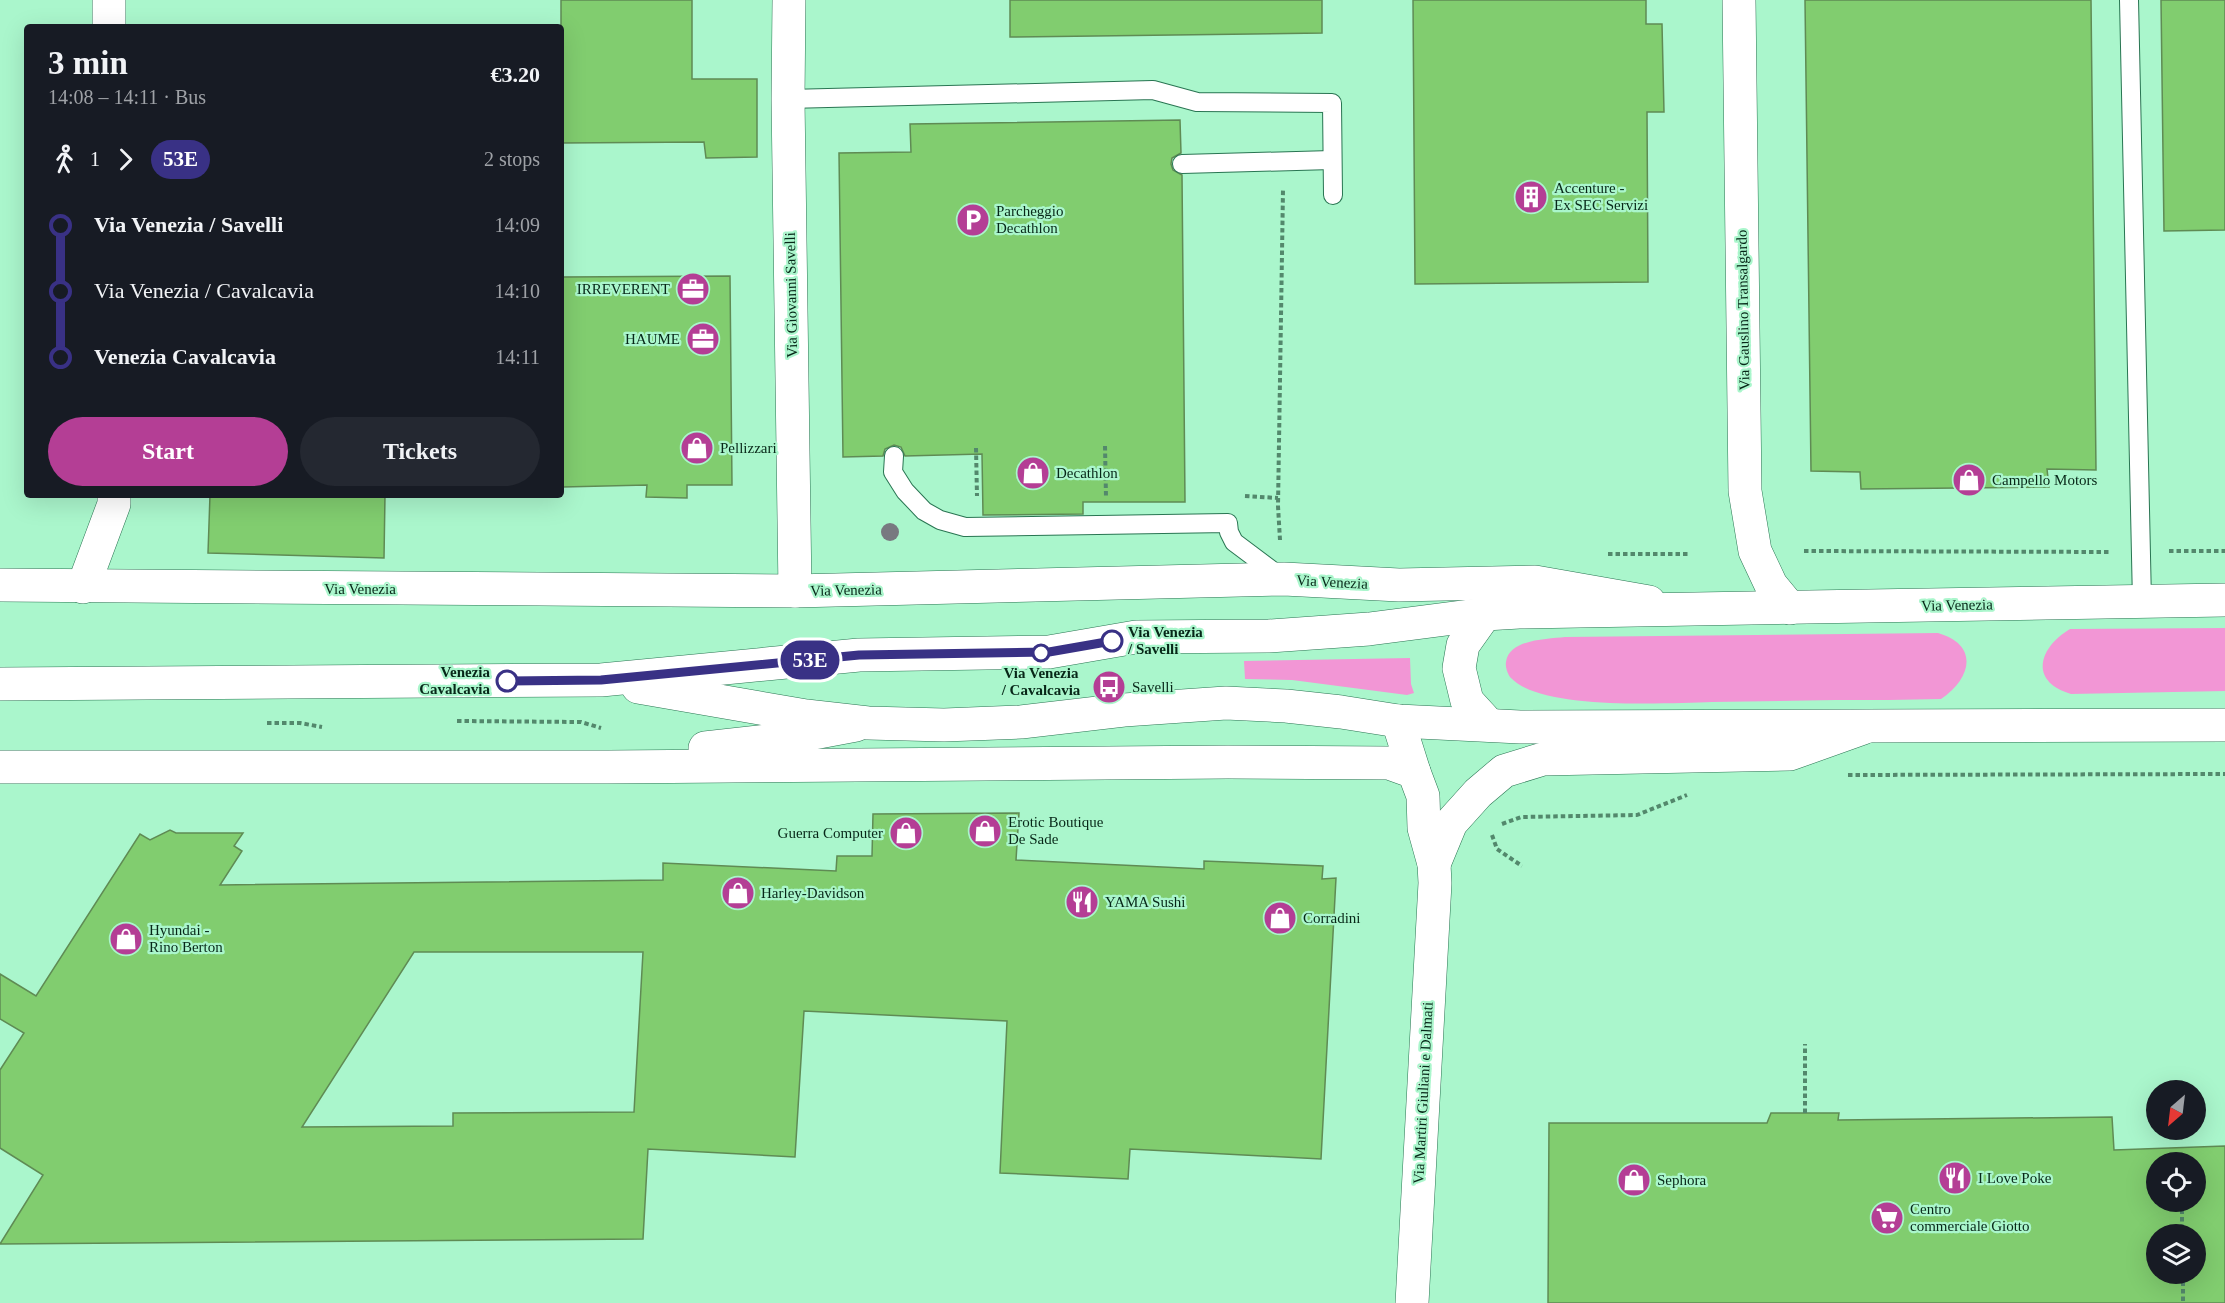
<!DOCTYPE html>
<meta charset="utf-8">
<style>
body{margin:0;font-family:"Times New Roman",serif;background:#242831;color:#f1f3f6;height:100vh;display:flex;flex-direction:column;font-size:22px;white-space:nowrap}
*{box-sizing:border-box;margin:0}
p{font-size:20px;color:#9ea1a6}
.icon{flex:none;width:33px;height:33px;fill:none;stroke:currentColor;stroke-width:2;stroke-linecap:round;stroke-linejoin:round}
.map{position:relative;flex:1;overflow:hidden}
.details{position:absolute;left:24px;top:24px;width:540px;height:474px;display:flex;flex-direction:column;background:#171b24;border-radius:6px;box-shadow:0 6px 24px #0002}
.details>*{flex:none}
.badge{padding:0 12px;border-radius:20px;font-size:21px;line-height:39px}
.needle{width:39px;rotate:208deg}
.controls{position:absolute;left:2146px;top:1080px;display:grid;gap:12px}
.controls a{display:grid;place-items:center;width:60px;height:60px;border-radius:50%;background:#171b24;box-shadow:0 6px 24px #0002;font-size:30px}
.map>.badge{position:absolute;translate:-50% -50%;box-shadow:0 0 0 3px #fff}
.legs{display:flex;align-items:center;gap:9px;height:66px;padding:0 24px;font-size:20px}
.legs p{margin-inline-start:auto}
.head{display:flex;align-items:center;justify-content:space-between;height:102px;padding:0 24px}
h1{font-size:33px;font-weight:700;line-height:45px}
.button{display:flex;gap:12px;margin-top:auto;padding:12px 24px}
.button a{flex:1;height:69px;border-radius:36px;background:#b43e95;color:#fff;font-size:24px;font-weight:700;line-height:69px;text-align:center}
.button a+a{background:#242831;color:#f1f3f6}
ul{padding:0 24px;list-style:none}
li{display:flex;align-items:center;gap:21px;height:66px;font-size:22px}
li i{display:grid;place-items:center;width:9px;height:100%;margin:0 8px;background:currentColor}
li i::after{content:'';width:15px;height:15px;margin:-8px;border:4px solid;border-radius:50%;background:#171b24}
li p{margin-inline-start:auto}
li:first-child i{background:linear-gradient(#0000 50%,currentColor 0)}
li:last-child i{background:linear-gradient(currentColor 50%,#0000 0)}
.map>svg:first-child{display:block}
</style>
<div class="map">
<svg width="2225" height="1303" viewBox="0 0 2225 1303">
<rect width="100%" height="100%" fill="#aaf6cc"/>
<!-- green -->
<g fill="#f296d5">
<path d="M 2225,628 L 2225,691 L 2071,694 C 2029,682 2038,648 2070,629 Z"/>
<path d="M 1938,633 C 1980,645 1971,679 1941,699 C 1906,700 1871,700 1836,700 C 1795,701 1753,701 1712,702 C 1668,703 1542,711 1511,678 C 1508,675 1505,667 1506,662 C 1509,639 1548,639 1565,637 Z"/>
<polygon points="1410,658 1411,684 1414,693 1407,695 1292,680 1245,679 1244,661"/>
</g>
<!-- building -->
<g fill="#81cd6f" stroke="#5f8b54" stroke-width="1.5" fill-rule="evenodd">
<polygon points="561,0 692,0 692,79 757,79 757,157 706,158 704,142 561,143"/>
<polygon points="1010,0 1322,0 1322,33 1010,37"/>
<polygon points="1413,0 1646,0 1646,24 1662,24 1664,112 1647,112 1648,282 1415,284"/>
<polygon points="1805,0 2091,0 2096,470 2047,469 2049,487 1861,489 1860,472 1811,471"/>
<polygon points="2161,0 2225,0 2225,230 2164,231"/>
<polygon points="1180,120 1181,153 1172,158 1171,164 1173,170 1182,175 1185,502 1083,502 1083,514 983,515 982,454 905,456 901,447 894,445 885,449 883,456 843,457 839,153 911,152 910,124"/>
<polygon points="730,276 732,485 687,485 687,498 646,497 647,485 563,487 563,277"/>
<polygon points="210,495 385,495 384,558 208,553"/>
<path d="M 1019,813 L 1016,860 L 1204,869 L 1204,861 L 1323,866 L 1322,879 L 1336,878 L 1321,1159 L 1130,1149 L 1128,1179 L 1000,1173 L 1007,1021 L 804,1011 L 795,1157 L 648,1149 L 643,1239 L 0,1244 L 43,1175 L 0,1148 L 0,1070 L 24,1033 L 0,1019 L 0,974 L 36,996 L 140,834 L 150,840 L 170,830 L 176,833 L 243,833 L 234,846 L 242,851 L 220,885 L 663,880 L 663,863 L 836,871 L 837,856 L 872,856 L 873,814 ZM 414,952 L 643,952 L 634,1112 L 453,1113 L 453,1126 L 302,1127 Z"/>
<path d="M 1771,1113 L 1839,1113 L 1838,1120 L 2112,1117 L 2114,1150 L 2225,1146 L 2225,1303 L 1548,1303 L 1549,1123 L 1767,1123 ZM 2157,1162 L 2196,1162 L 2196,1202 L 2157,1202 ZM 2157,1234 L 2196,1234 L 2196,1274 L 2157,1274 Z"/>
</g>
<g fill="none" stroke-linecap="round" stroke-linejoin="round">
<!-- service casing -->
<g stroke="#297552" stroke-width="20">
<g id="service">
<polyline points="2129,0 2142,602"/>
<polyline points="788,99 1153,90 1197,102 1332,103 1333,195"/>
<polyline points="1182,164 1332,160"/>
<polyline points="894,456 893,472 905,491 924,511 940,520 965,527 1228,523 1229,532 1234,542 1282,578"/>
</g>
</g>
<!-- minor casing -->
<g stroke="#297552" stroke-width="34">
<g id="minor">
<polyline points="109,0 109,27"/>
<polyline points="789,0 788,99 795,591"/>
<polyline points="1739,0 1745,491 1755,551 1771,585 1790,608"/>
<polyline points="0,585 795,591 1284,579 1399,585 1535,582 1649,602"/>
<polyline points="83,587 114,504 114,495"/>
<polyline points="1398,721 1414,772"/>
<polyline points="705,748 776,740 856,725"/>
<polyline points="0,767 608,767 1228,762 1389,763 1414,772 1423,796 1424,828 1434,864 1435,883 1412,1303"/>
<polyline points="1434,864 1451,823 1478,793 1504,771 1543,759 1790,754 1863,728"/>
</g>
</g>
<!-- secondary casing -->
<g stroke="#297552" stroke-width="34">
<g id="secondary">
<polyline points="1485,614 1463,645 1459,668 1467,701 1489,725"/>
<polyline points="0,684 601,680 859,655 1049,652 1136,637 1269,636 1369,629 1485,614 1519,612 2225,600"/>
<polyline points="638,687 806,716 868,723 944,725 1021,722 1124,710 1226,703 1286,706 1341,712 1398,721 1520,727 2225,725"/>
</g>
</g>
<!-- path -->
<g stroke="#53886c" stroke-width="4" stroke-dasharray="4.5 3" stroke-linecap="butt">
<polyline points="1105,446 1106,497"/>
<polyline points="976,448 977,496"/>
<polyline points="1245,496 1278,498"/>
<polyline points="1280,540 1278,506 1283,190"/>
<polyline points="1804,551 2110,552"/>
<polyline points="2169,551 2225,551"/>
<polyline points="1608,554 1688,554"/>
<polyline points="457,721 581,722 601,728"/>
<polyline points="267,723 300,723 322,727"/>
<polyline points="1848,775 2225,774"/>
<polyline points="1502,824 1521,817 1637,815 1687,795"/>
<polyline points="1492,835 1497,849 1522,866"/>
<polyline points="1805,1113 1805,1044"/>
<polyline points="2181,1154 2181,1162"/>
<polyline points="2182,1202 2182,1234"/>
<polyline points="2183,1274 2183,1303"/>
</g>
<!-- service -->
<use href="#service" stroke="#fff" stroke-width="18"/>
<!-- minor -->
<use href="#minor" stroke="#fff" stroke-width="33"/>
<!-- secondary -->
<use href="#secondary" stroke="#fff" stroke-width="33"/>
</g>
<!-- trees -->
<circle fill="#787980" cx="890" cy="532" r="9"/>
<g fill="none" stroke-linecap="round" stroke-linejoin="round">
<!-- line-1 casing -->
<g stroke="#fff" stroke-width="14">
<polyline id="line-1" points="507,681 601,680 859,655 1049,652 1112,641"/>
</g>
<!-- line-1 -->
<use href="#line-1" stroke="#393185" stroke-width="9"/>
</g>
<!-- icons -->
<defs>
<g id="building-disc" transform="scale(1.725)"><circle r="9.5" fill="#b43e95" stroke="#aaf6cc"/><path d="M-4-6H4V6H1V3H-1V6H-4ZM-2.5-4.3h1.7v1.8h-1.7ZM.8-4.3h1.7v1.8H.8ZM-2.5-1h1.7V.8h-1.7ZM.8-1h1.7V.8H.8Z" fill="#fff"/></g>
<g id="parking-disc" transform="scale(1.725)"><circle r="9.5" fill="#b43e95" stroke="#aaf6cc"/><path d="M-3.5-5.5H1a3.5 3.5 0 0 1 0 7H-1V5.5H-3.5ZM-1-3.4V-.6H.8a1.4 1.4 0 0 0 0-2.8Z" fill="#fff"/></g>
<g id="office-disc" transform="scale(1.725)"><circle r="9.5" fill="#b43e95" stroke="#aaf6cc"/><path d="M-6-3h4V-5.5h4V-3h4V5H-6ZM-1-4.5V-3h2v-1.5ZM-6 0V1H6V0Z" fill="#fff"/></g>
<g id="shop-disc" transform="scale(1.725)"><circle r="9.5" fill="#b43e95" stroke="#aaf6cc"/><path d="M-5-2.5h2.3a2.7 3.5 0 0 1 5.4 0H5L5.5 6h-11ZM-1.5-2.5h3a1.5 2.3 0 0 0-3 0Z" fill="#fff"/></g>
<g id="bus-disc" transform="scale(1.725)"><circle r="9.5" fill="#b43e95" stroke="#aaf6cc"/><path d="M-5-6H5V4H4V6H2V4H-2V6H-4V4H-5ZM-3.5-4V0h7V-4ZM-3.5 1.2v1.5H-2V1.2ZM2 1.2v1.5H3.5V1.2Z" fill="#fff"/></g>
<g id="restaurant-disc" transform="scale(1.725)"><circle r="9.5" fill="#b43e95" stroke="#aaf6cc"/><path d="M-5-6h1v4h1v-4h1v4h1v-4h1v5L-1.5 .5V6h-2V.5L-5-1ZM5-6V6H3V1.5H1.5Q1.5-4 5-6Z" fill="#fff"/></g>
<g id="supermarket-disc" transform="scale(1.725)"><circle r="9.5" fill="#b43e95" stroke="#aaf6cc"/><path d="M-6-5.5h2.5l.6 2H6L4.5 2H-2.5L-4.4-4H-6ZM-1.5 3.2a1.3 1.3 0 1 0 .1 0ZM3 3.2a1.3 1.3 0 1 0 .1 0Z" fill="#fff"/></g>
</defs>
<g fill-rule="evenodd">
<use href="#building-disc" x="1531" y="197"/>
<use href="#parking-disc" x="973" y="220"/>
<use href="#office-disc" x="693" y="289"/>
<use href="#office-disc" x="703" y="339"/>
<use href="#shop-disc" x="697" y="448"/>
<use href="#shop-disc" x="1033" y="473"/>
<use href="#shop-disc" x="1969" y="480"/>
<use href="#bus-disc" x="1109" y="687"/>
<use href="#shop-disc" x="985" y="831"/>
<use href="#shop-disc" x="906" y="833"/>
<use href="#shop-disc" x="738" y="893"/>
<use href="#restaurant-disc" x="1082" y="902"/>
<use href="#shop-disc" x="1280" y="918"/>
<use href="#shop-disc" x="126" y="939"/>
<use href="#restaurant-disc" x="1955" y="1178"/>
<use href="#shop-disc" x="1634" y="1180"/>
<use href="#supermarket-disc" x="1887" y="1218"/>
</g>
<!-- markers -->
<g fill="#fff" stroke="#393185" stroke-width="3">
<circle cx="1112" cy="641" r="10"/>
<circle cx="1041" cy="653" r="8"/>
<circle cx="507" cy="681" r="10"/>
</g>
<g text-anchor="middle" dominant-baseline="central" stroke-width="4.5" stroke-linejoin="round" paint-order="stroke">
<!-- poi labels -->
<g font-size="15" fill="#072718" stroke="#aaf6cc" text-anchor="start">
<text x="1554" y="188">Accenture -<tspan x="1554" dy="17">Ex SEC Servizi</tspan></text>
<text x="996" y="211">Parcheggio<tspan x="996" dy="17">Decathlon</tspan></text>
<text x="670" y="289" text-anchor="end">IRREVERENT</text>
<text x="680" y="339" text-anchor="end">HAUME</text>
<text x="720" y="448">Pellizzari</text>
<text x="1056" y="473">Decathlon</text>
<text x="1992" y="480">Campello Motors</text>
<text x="1132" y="687">Savelli</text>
<text x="1008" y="822">Erotic Boutique<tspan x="1008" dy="17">De Sade</tspan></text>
<text x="883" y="833" text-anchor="end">Guerra Computer</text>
<text x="761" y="893">Harley-Davidson</text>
<text x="1105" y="902">YAMA Sushi</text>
<text x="1303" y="918">Corradini</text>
<text x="149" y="930">Hyundai -<tspan x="149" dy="17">Rino Berton</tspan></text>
<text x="1978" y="1178">I Love Poke</text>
<text x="1657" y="1180">Sephora</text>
<text x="1910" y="1209">Centro<tspan x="1910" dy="17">commerciale Giotto</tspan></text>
</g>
<!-- street labels -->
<g font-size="15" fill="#072718" stroke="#aaf6cc">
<text transform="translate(791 295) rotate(-91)">Via Giovanni Savelli</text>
<text transform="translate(1743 310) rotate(-91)">Via Gauslino Transalgardo</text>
<text transform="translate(1332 582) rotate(3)">Via Venezia</text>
<text x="360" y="589">Via Venezia</text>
<text transform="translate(846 590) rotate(-1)">Via Venezia</text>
<text transform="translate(1957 605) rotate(-1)">Via Venezia</text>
<text transform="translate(1423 1093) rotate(-87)">Via Martiri Giuliani e Dalmati</text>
</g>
<!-- stop labels -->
<g font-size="15" font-weight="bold" fill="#072718" stroke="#aaf6cc" text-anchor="start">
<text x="1128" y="632">Via Venezia<tspan x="1128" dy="17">/ Savelli</tspan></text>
<text x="490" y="672" text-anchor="end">Venezia<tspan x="490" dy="17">Cavalcavia</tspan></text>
<text x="1041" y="673" text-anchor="middle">Via Venezia<tspan x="1041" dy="17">/ Cavalcavia</tspan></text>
</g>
</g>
</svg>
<div class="controls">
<a><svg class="needle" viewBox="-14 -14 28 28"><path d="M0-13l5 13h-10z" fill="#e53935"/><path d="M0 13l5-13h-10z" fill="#9ea1a6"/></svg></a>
<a><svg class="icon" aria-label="locate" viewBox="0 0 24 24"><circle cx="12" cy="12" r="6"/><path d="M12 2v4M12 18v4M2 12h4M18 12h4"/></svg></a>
<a><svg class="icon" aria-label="layers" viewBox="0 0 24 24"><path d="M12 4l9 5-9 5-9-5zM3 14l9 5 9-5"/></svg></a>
</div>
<b class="badge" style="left:810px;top:660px;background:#393185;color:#fff">53E</b>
<section class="details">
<div class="head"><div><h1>3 min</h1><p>14:08 – 14:11 · Bus</p></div><b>€3.20</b></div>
<div class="legs"><svg class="icon" aria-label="walk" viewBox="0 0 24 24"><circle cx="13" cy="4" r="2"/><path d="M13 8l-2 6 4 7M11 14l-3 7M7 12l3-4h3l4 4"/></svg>1<svg class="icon" aria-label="forward" viewBox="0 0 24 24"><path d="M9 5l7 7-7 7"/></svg><b class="badge" style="background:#393185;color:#fff">53E</b><p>2 stops</p></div>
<ul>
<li><i style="color:#393185"></i><b>Via Venezia / Savelli</b><p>14:09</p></li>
<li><i style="color:#393185"></i><span>Via Venezia / Cavalcavia</span><p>14:10</p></li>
<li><i style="color:#393185"></i><b>Venezia Cavalcavia</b><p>14:11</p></li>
</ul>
<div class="button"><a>Start</a><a>Tickets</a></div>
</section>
</div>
